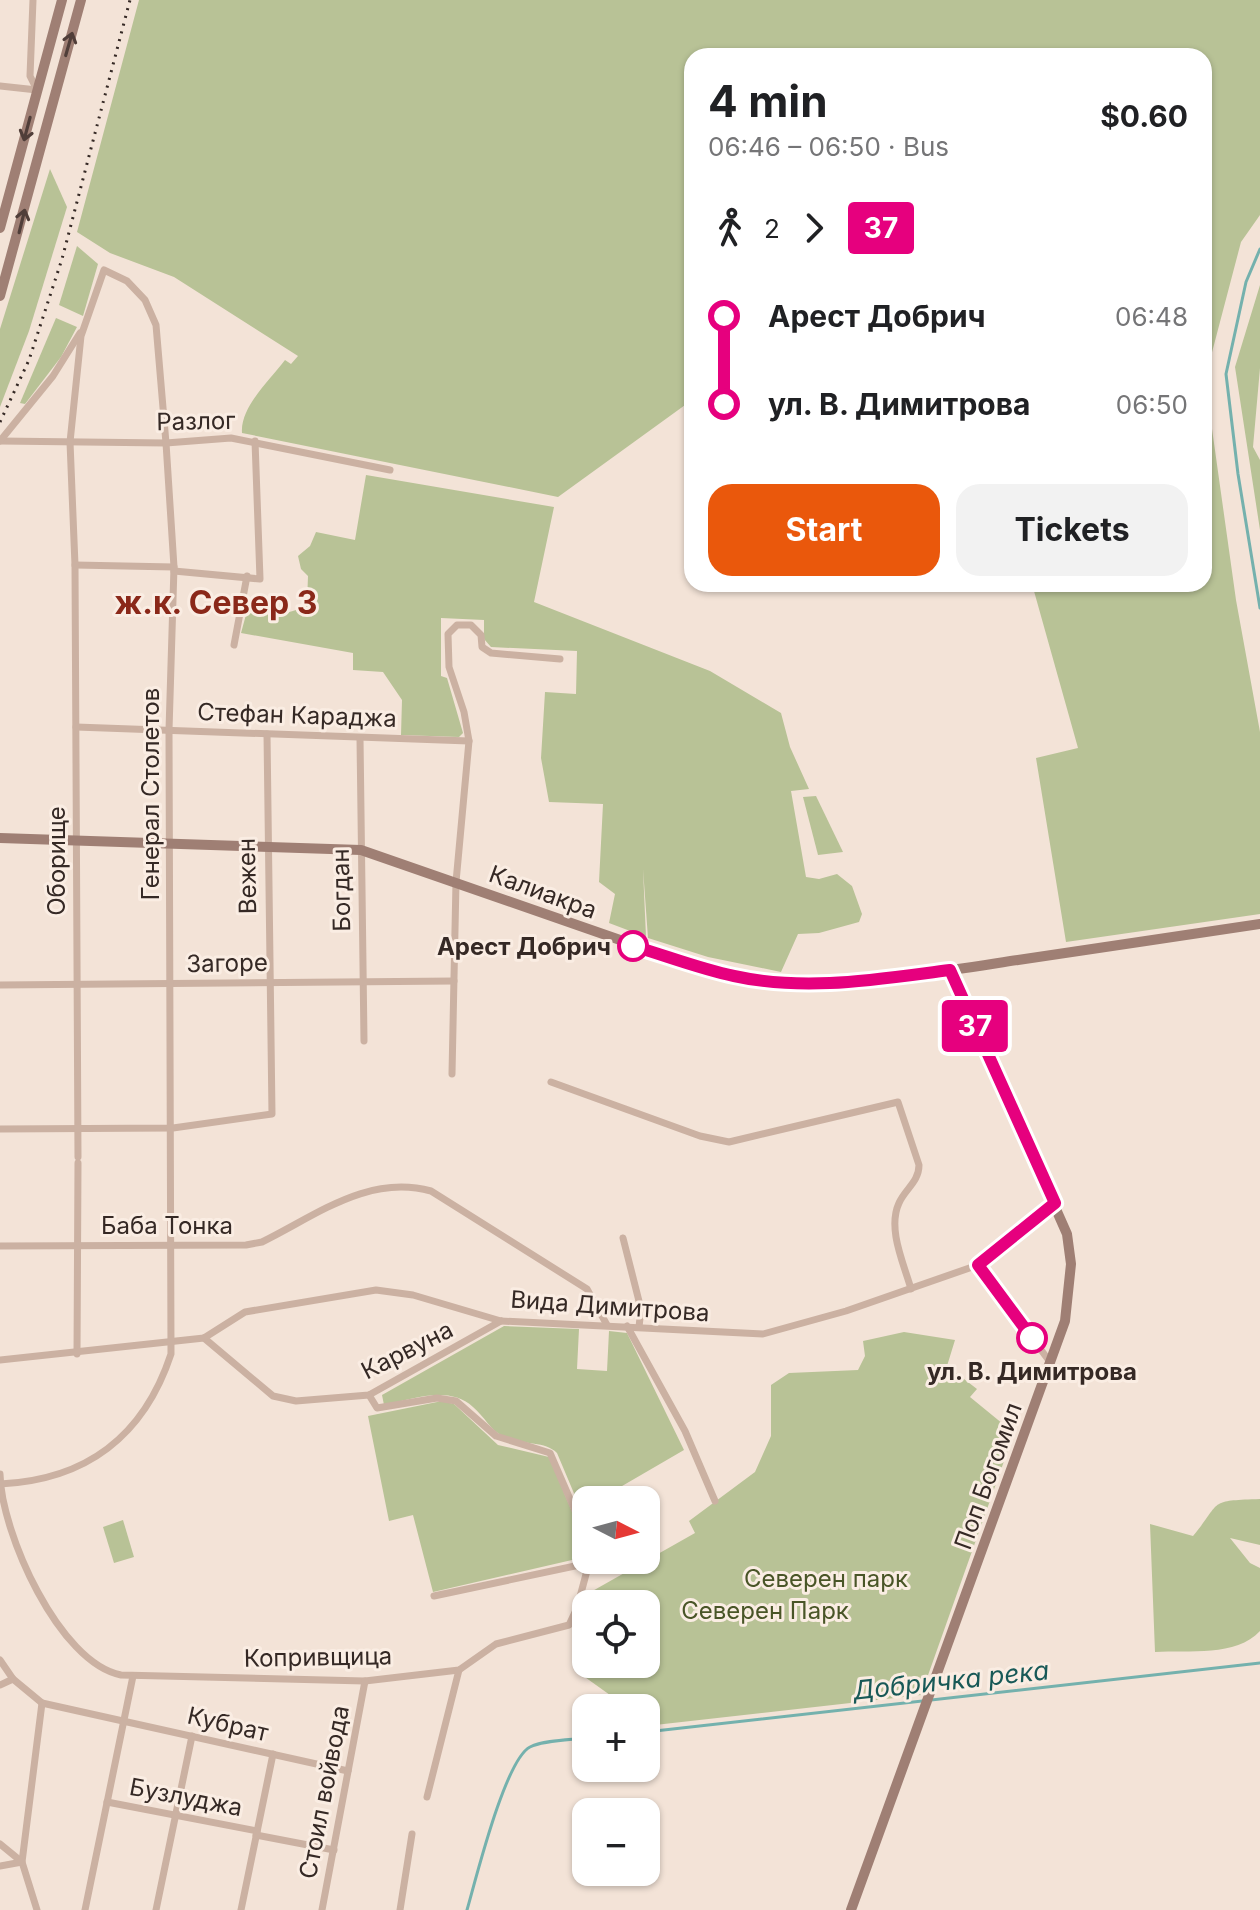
<!DOCTYPE html>
<meta charset="utf-8">
<style>
body{margin:0;font-family:Inter,sans-serif;background:#f2f2f2;color:#202124;height:100vh;display:flex;flex-direction:column;font-size:30px;white-space:nowrap}
*{box-sizing:border-box;margin:0}
p{font-size:26px;color:#757577}
.icon{flex:none;width:44px;height:44px;fill:none;stroke:currentColor;stroke-width:2;stroke-linecap:round;stroke-linejoin:round}
.map{position:relative;flex:1;overflow:hidden}
.side{position:absolute;left:684px;top:48px;width:528px;height:544px;display:flex;flex-direction:column;background:#fff;border-radius:24px;box-shadow:0 2px 6px #0004}
.side>*{flex:none}
.badge{padding:0 16px;border-radius:6px;font-size:28px;line-height:52px}
.needle{width:52px;rotate:96deg}
.tools{position:absolute;left:572px;top:1486px;display:grid;gap:16px}
.tools a{display:grid;place-items:center;width:88px;height:88px;border-radius:16px;background:#fff;box-shadow:0 2px 6px #0004;font-size:40px}
.map>.badge{position:absolute;translate:-50% -50%;box-shadow:0 0 0 4px #fff}
.legs{display:flex;align-items:center;gap:12px;height:88px;padding:0 24px;font-size:26px}
.legs p{margin-inline-start:auto}
.head{display:flex;align-items:center;justify-content:space-between;height:136px;padding:0 24px}
h1{font-size:44px;font-weight:700;line-height:60px}
.primary-button{display:flex;gap:16px;margin-top:auto;padding:16px 24px}
.primary-button a{flex:1;height:92px;border-radius:24px;background:#ea580c;color:#fff;font-size:32px;font-weight:700;line-height:92px;text-align:center}
.primary-button a+a{background:#f2f2f2;color:#202124}
ul{padding:0 24px;list-style:none}
li{display:flex;align-items:center;gap:28px;height:88px;font-size:30px}
li i{display:grid;place-items:center;width:12px;height:100%;margin:0 10px;background:currentColor}
li i::after{content:'';width:20px;height:20px;margin:-10px;border:6px solid;border-radius:50%;background:#fff}
li p{margin-inline-start:auto}
li:first-child i{background:linear-gradient(#0000 50%,currentColor 0)}
li:last-child i{background:linear-gradient(currentColor 50%,#0000 0)}
.map>svg:first-child{display:block}
</style>
<div class="map">
<svg width="1260" height="1910" viewBox="0 0 1260 1910">
<rect width="100%" height="100%" fill="#f3e3d7"/>
<!-- green -->
<g fill="#b8c296" fill-rule="evenodd">
<path d="M 139,0 L 1260,0 L 1260,215 L 1241,242 L 1205,379 L 1236,600 L 1260,732 L 1260,914 L 1066,942 L 1036,758 L 1078,748 L 1032,584 L 1204,584 L 1204,56 L 692,56 L 692,400 L 558,497 L 242,433 C 240,407 270,380 285,360 L 291,364 L 298,356 L 174,277 L 110,253 L 77,232 Z"/>
<polygon points="50,169 67,207 29,331 0,407 0,329"/>
<polygon points="77,246 98,264 83,316 59,305"/>
<polygon points="1260,285 1260,368 1253,447 1260,460 1260,530 1235,367"/>
<polygon points="56,318 77,327 61,357 25,404 20,403"/>
<path d="M 366,475 L 554,507 L 534,602 L 710,671 L 781,713 L 790,747 L 809,789 L 791,791 L 806,877 L 819,879 L 837,874 L 852,886 L 862,914 L 859,922 L 819,933 L 798,934 L 781,972 L 708,957 L 648,938 L 643,869 L 646,937 L 609,923 L 615,894 L 599,882 L 603,804 L 549,802 L 541,758 L 545,692 L 576,694 L 577,651 L 491,647 L 484,639 L 484,620 L 441,618 L 441,676 L 447,678 L 463,733 L 459,737 L 401,735 L 402,700 L 383,672 L 353,670 L 353,653 L 241,633 L 247,611 C 268,613 290,618 307,603 L 308,576 L 301,569 L 298,556 L 310,546 L 316,532 L 355,540 Z"/>
<polygon points="816,796 843,852 818,855 803,797"/>
<path d="M 504,1326 L 579,1329 L 577,1369 L 607,1371 L 609,1331 L 627,1333 L 684,1450 L 598,1500 L 586,1500 L 586,1507 L 581,1510 L 557,1453 C 544,1440 521,1446 504,1437 C 491,1431 484,1416 473,1407 C 449,1385 413,1399 384,1405 L 382,1395 Z"/>
<path d="M 904,1332 L 955,1340 L 947,1366 L 977,1389 L 970,1397 L 1014,1433 L 921,1695 L 646,1726 L 646,1708 L 610,1708 L 610,1695 L 582,1675 L 574,1629 L 589,1593 L 695,1533 L 689,1521 L 755,1472 L 771,1436 L 771,1385 L 789,1373 L 858,1370 L 865,1356 L 863,1341 ZM 586,1604 L 646,1604 L 646,1664 L 586,1664 Z"/>
<polygon points="442,1401 454,1404 498,1445 549,1457 581,1533 585,1557 433,1592 413,1515 389,1521 368,1416"/>
<path d="M 1260,1499 L 1260,1545 L 1230,1538 L 1250,1563 L 1260,1568 L 1260,1631 C 1236,1657 1189,1650 1155,1652 L 1150,1524 L 1193,1536 C 1223,1500 1207,1501 1260,1499 Z"/>
<polygon points="123,1520 134,1557 114,1563 103,1527"/>
</g>
<g fill="none" stroke-linecap="round" stroke-linejoin="round">
<!-- stream -->
<g stroke="#74b1ad" stroke-width="3">
<polyline points="1260,249 1246,282 1226,374 1238,474 1260,608"/>
<polyline points="646,1732 1260,1663"/>
<path d="M 467,1910 C 476,1879 505,1760 530,1747 C 545,1740 569,1740 586,1738"/>
</g>
<!-- street -->
<g stroke="#cbb1a2" stroke-width="7">
<polyline points="33,0 30,76 37,90"/>
<polyline points="0,86 37,90"/>
<polyline points="0,441 166,443 231,438 390,470"/>
<polyline points="0,441 53,376 80,333"/>
<polyline points="75,565 174,567"/>
<polyline points="174,571 260,579 255,441"/>
<polyline points="234,645 247,576"/>
<polyline points="76,727 469,741"/>
<polyline points="360,738 364,1041"/>
<polyline points="0,985 454,981"/>
<polyline points="452,1074 456,882 469,741 464,712 449,667 448,634 457,625 471,625 481,635 482,647 491,653 560,659"/>
<path d="M 551,1082 L 700,1136 L 729,1142 L 898,1102 L 919,1165 C 919,1182 905,1189 899,1203 C 887,1229 904,1264 911,1289"/>
<polyline points="0,1129 173,1128 272,1114 267,734"/>
<polyline points="623,1238 641,1309 639,1327"/>
<path d="M 0,1246 L 246,1245 L 262,1242 C 317,1215 368,1174 431,1191 L 587,1289 L 607,1325"/>
<polyline points="978,1265 1050,1362"/>
<polyline points="627,1326 685,1431 715,1501"/>
<polyline points="204,1338 273,1396 296,1401 369,1395 501,1321"/>
<polyline points="77,1354 78,1163"/>
<polyline points="0,1360 204,1338 245,1312 376,1290 413,1295 501,1321 763,1334 846,1311 978,1265 1055,1203"/>
<polyline points="369,1395 377,1408 437,1398 456,1401 496,1436 550,1453 586,1536"/>
<path d="M 0,1474 C 1,1532 59,1663 121,1675 L 365,1681 L 459,1670 L 496,1644 L 569,1625 L 577,1608 L 589,1563"/>
<path d="M 0,1484 C 86,1480 144,1436 171,1354 L 169,730 L 174,567 L 166,443 L 156,325 L 145,300 L 127,281 L 104,270 L 81,336 L 70,442 L 75,565 L 78,1157"/>
<polyline points="434,1596 589,1563 589,1560"/>
<polyline points="0,1660 13,1679 42,1703 348,1771"/>
<polyline points="0,1685 13,1679"/>
<polyline points="427,1797 459,1670"/>
<polyline points="107,1802 257,1831"/>
<polyline points="256,1835 334,1850"/>
<polyline points="0,1844 22,1862 37,1910"/>
<polyline points="0,1866 22,1862 42,1703"/>
<polyline points="85,1910 133,1676"/>
<polyline points="156,1910 192,1736"/>
<polyline points="241,1910 273,1754"/>
<polyline points="322,1910 365,1681"/>
<polyline points="400,1910 412,1834"/>
</g>
<!-- secondary -->
<g stroke="#9f7f74" stroke-width="10">
<polyline points="0,228 62,0"/>
<polyline points="0,296 81,0"/>
<path d="M 0,838 L 361,850 L 692,965 C 804,996 906,977 1018,960 C 1099,948 1179,936 1260,924"/>
<polyline points="851,1910 1065,1321 1071,1264 1067,1234 950,970"/>
</g>
<!-- rail -->
<polyline stroke="#352925" stroke-width="3" stroke-dasharray="2 6" stroke-linecap="butt" points="0,422 29,360 62,259 130,0"/>
</g>
<!-- one-way arrows -->
<defs><path id="oneway-shaft" d="M-6 0H5M1.5-3L5.5 0L1.5 3" fill="none" stroke-width="1.6" stroke-linecap="round" stroke-linejoin="round" transform="scale(2)"/></defs>
<g stroke="#503e39">
<use href="#oneway-shaft" transform="translate(69 44) rotate(-74)"/>
<use href="#oneway-shaft" transform="translate(27 129) rotate(105)"/>
<use href="#oneway-shaft" transform="translate(22 221) rotate(-76)"/>
</g>
<g fill="none" stroke-linecap="round" stroke-linejoin="round">
<!-- line-1 casing -->
<g stroke="#fff" stroke-width="18">
<path id="line-1" d="M 633,946 C 667,956 700,969 734,976 C 806,992 879,979 950,970 L 1055,1203 L 978,1265 L 1032,1338"/>
</g>
<!-- line-1 -->
<use href="#line-1" stroke="#e6007e" stroke-width="12"/>
</g>
<!-- markers -->
<g fill="#fff" stroke="#e6007e" stroke-width="4">
<circle cx="633" cy="946" r="14"/>
<circle cx="1032" cy="1338" r="14"/>
</g>
<g text-anchor="middle" dominant-baseline="central" stroke-width="6" stroke-linejoin="round" paint-order="stroke">
<!-- street labels -->
<g font-size="24" fill="#352925" stroke="#faede3">
<text transform="translate(196 421) rotate(-1)">Разлог</text>
<text transform="translate(297 715) rotate(2)">Стефан Караджа</text>
<text transform="translate(150 794) rotate(-90)">Генерал Столетов</text>
<text transform="translate(56 861) rotate(-90)">Оборище</text>
<text transform="translate(247 876) rotate(-91)">Вежен</text>
<text transform="translate(341 890) rotate(-91)">Богдан</text>
<text transform="translate(543 892) rotate(20)">Калиакра</text>
<text transform="translate(227 963) rotate(-1)">Загоре</text>
<text x="167" y="1225">Баба Тонка</text>
<text transform="translate(610 1306) rotate(4)">Вида Димитрова</text>
<text transform="translate(407 1350) rotate(-27)">Карвуна</text>
<text transform="translate(988 1476) rotate(-70)">Поп Богомил</text>
<text transform="translate(318 1657) rotate(-1)">Копривщица</text>
<text transform="translate(228 1724) rotate(13)">Кубрат</text>
<text transform="translate(324 1792) rotate(-79)">Стоил войвода</text>
<text transform="translate(186 1797) rotate(11)">Бузлуджа</text>
</g>
<!-- stop labels -->
<g font-size="24" font-weight="bold" fill="#352925" stroke="#faede3" text-anchor="end">
<text x="611" y="946">Арест Добрич</text>
<text x="1032" y="1371" text-anchor="middle">ул. В. Димитрова</text>
</g>
<!-- park labels -->
<g font-size="24" fill="#495527" stroke="#faede3">
<text x="826" y="1578">Северен парк</text>
<text x="765" y="1610">Северен Парк</text>
</g>
<!-- water labels -->
<g font-size="26" font-style="italic" fill="#185957" stroke="#faede3">
<text transform="translate(951 1680) rotate(-6)">Добричка река</text>
</g>
<!-- district labels -->
<g font-size="32" font-weight="bold" fill="#8a2819" stroke="#faede3">
<text x="216" y="602">ж.к. Север 3</text>
</g>
</g>
</svg>
<div class="tools">
<a><svg class="needle" viewBox="-14 -14 28 28"><path d="M0-13l5 13h-10z" fill="#e53935"/><path d="M0 13l5-13h-10z" fill="#757577"/></svg></a>
<a><svg class="icon" aria-label="locate" viewBox="0 0 24 24"><circle cx="12" cy="12" r="6"/><path d="M12 2v4M12 18v4M2 12h4M18 12h4"/></svg></a>
<a>+</a>
<a>−</a>
</div>
<b class="badge" style="left:975px;top:1026px;background:#e6007e;color:#fff">37</b>
<section class="side">
<div class="head"><div><h1>4 min</h1><p>06:46 – 06:50 · Bus</p></div><b>$0.60</b></div>
<div class="legs"><svg class="icon" aria-label="walk" viewBox="0 0 24 24"><circle cx="13" cy="4" r="2"/><path d="M13 8l-2 6 4 7M11 14l-3 7M7 12l3-4h3l4 4"/></svg>2<svg class="icon" aria-label="forward" viewBox="0 0 24 24"><path d="M9 5l7 7-7 7"/></svg><b class="badge" style="background:#e6007e;color:#fff">37</b></div>
<ul>
<li><i style="color:#e6007e"></i><b>Арест Добрич</b><p>06:48</p></li>
<li><i style="color:#e6007e"></i><b>ул. В. Димитрова</b><p>06:50</p></li>
</ul>
<div class="primary-button"><a>Start</a><a>Tickets</a></div>
</section>
</div>
